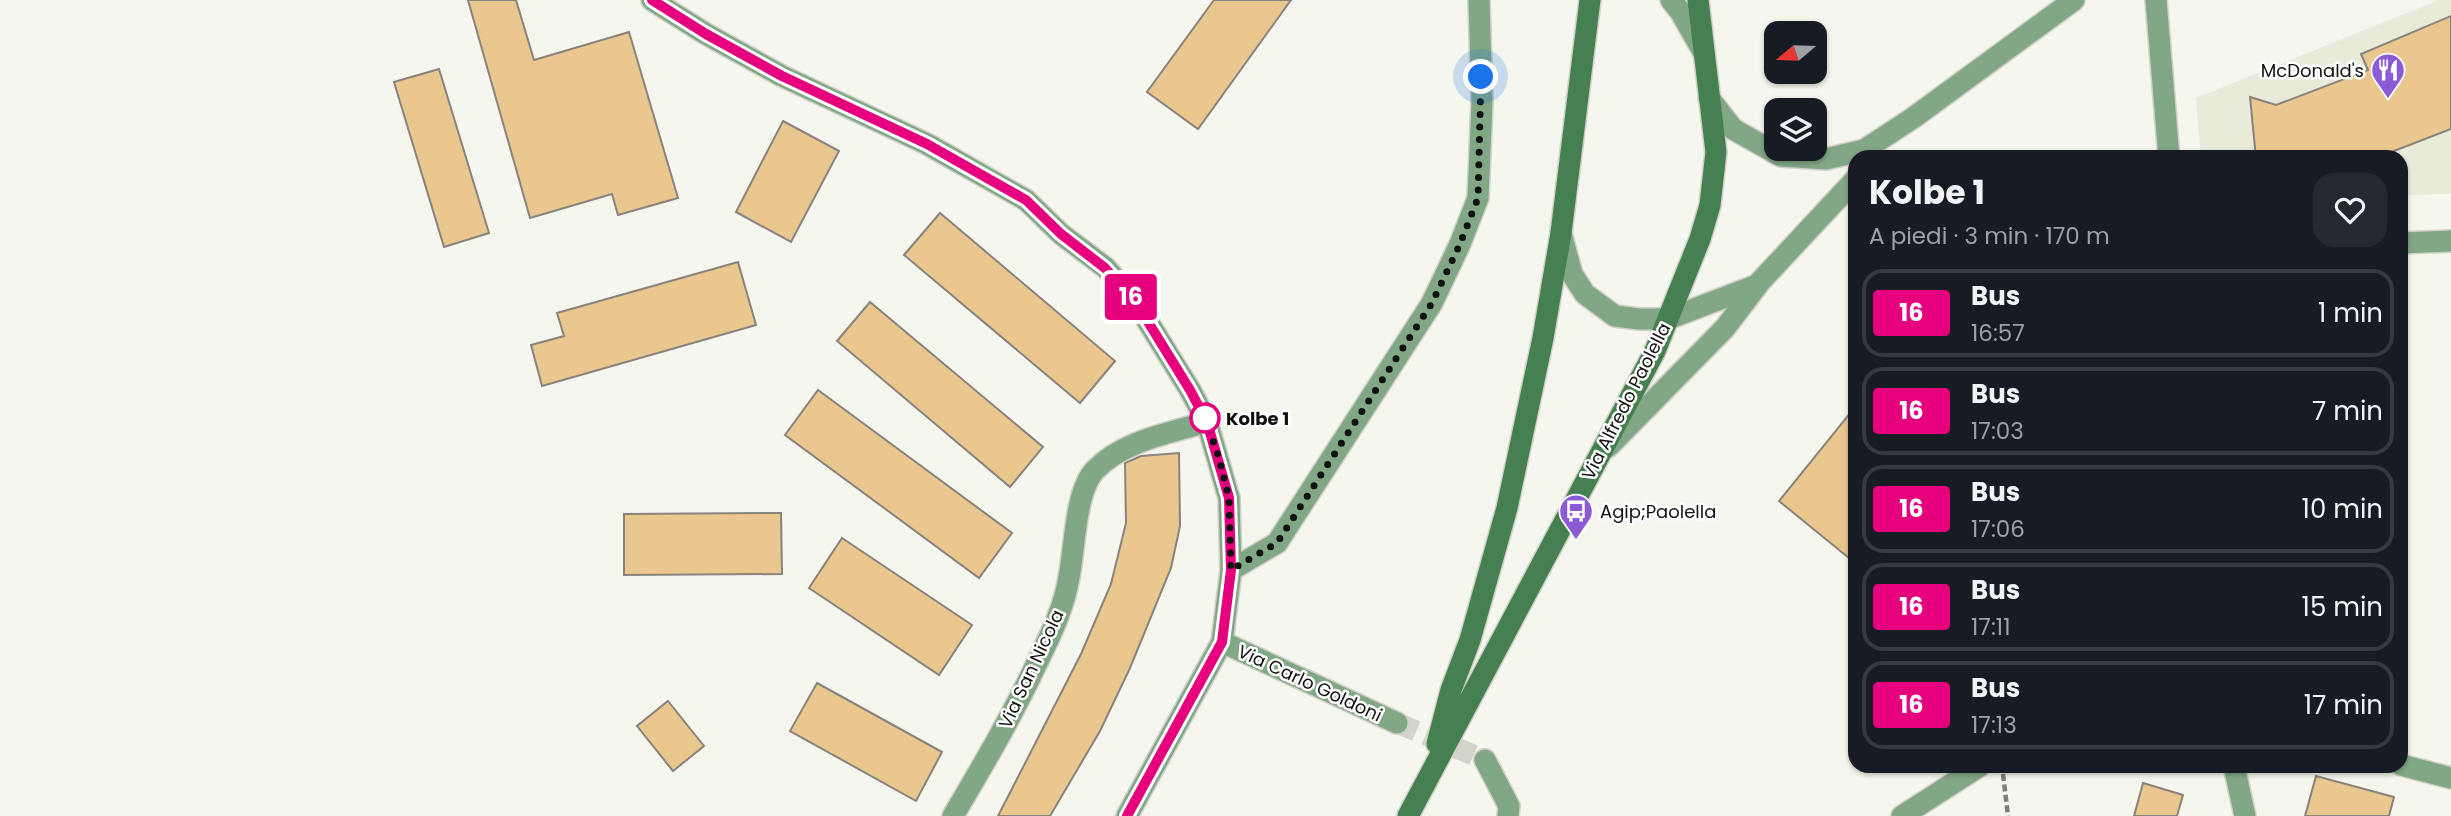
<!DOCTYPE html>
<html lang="it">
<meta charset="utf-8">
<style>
body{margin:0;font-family:Poppins,sans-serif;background:#242831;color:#f1f3f6;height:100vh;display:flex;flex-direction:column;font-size:26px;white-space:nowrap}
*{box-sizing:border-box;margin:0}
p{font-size:23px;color:#9ea1a6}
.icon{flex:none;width:38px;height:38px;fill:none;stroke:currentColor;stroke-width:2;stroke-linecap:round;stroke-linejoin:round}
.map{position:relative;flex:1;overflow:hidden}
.drawer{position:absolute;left:1848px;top:150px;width:560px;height:623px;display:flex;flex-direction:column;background:#171b24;border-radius:21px;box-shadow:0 2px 5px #0004}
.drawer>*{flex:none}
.badge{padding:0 14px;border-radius:5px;font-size:24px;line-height:46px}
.needle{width:46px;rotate:251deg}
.fabs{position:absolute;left:1764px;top:21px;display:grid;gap:14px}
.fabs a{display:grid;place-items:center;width:63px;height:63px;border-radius:14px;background:#171b24;box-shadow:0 2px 5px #0004;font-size:35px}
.you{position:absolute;width:35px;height:35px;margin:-18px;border:5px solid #fff;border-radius:50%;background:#1a73e8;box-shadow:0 0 0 10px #1a73e833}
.map>.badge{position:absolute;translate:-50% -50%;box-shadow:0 0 0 4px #fff}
.round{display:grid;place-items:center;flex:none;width:74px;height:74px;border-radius:21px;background:#242831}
.headline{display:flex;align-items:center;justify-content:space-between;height:119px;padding:0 21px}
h1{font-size:33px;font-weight:700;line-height:52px}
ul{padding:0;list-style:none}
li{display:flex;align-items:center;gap:21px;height:88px;margin:0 14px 10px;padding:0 7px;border:4px solid #363941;border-radius:21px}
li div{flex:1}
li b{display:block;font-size:26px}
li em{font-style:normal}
li .badge{min-width:77px;font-weight:700;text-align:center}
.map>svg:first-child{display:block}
</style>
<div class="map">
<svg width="2451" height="816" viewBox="0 0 2451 816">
<rect width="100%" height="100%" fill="#f5f6ed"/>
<!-- built -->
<polygon fill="#e8eada" points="2439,0 2451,0 2451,194 2401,195 2401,158 2201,157 2196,98"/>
<!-- building -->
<g fill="#ebc790" stroke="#88837d" stroke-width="2">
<polygon points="468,0 516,0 534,60 629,32 678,198 618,215 612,194 530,218"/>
<polygon points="1214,0 1291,0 1198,129 1147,92"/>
<polygon points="2451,16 2451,129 2376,158 2256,158 2250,97 2276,105 2368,70 2361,54"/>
<polygon points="439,69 489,233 444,247 394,82"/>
<polygon points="783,121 839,151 791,242 736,212"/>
<polygon points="940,213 1115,361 1080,403 904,255"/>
<polygon points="738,262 756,325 542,386 531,345 564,336 557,313"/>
<polygon points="870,302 1043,447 1010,487 837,341"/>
<polygon points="818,390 1012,533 979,578 785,435"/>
<polygon points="1855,407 1855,563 1779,501"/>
<polygon points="1179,453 1180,526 1171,568 1130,668 1100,731 1050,816 998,816 1081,654 1111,584 1126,523 1125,463 1141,456"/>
<polygon points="781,513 782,574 624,575 624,514"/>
<polygon points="842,538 972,625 939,675 809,588"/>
<polygon points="817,683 942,752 916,801 790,731"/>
<polygon points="668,701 704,746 673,771 637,726"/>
<polygon points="2316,776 2394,797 2389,816 2305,816"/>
<polygon points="2143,783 2183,795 2177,816 2134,816"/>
</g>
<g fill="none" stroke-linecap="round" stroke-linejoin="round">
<!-- street-tunnel -->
<polyline stroke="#d3d4cc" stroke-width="21" stroke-dasharray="21 10" stroke-linecap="butt" points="1397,723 1485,760"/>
<!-- street casing -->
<g stroke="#d1d1c9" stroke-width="24">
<g id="street">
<polyline points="652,0 706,34 782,76 927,144 1026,200 1061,234 1106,268 1137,304 1190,390 1207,422 1229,498 1231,570 1222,642 1127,816"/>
<polyline points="1671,0 1680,11 1704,53"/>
<polyline points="2156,0 2169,158"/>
<polyline points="1709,98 1733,129 1781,156 1826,159 1864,150 1913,118 2074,0"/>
<polyline points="1561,233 1572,274 1585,294 1615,316 1639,319 1668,319 1757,285 1855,180"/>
<polyline points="2401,243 2451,241"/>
<polyline points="1608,447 1725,328 1757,286"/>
<polyline points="1231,570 1277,543 1432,303 1460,244 1478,198 1482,102 1479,0"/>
<polyline points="1222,642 1397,723"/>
<polyline points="1485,760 1509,806 1508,816"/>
<polyline points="2401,765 2451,778"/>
<polyline points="2234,766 2245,816"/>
<path d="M 953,816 C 982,767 1011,718 1035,667 C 1049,638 1064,609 1069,577 C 1075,548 1075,491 1095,470 C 1123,441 1169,433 1207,422"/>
<polyline points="1902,816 1980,766"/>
</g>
</g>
<!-- secondary casing -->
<g stroke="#d1d1c9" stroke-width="24">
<g id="secondary">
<polyline points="1437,744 1451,690 1470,640 1507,508 1543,338 1561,233 1590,0"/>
<polyline points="1408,816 1655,351 1700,239 1710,205 1716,152 1698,0"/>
</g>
</g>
<!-- path -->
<polyline stroke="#7f7f7a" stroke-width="4.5" stroke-dasharray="7 3.5" stroke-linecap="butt" points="2003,774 2008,816"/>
<!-- street -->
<use href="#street" stroke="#82a785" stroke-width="21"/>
<!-- secondary -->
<use href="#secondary" stroke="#478050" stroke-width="21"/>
</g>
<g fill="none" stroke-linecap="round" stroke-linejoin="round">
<!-- line casing -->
<g stroke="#fff" stroke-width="16">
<polyline id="line" points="652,0 706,34 782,76 927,144 1026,200 1061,234 1105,268 1137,304 1190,390 1207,422 1229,498 1231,570 1222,642 1127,816"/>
</g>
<!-- line -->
<use href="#line" stroke="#e6007e" stroke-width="10"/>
<!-- walk -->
<polyline stroke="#11110f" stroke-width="7" stroke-dasharray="0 12.6" points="1205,418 1219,458 1229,498 1231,570 1277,543 1432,303 1460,244 1478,198 1481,77"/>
</g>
<!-- icons -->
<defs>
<g id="restaurant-pin" transform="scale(1.75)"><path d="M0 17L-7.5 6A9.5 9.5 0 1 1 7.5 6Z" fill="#8a5bd5" stroke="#fff"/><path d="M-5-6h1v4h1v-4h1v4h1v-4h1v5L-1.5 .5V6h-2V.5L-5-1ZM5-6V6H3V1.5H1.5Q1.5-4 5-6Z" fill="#fff"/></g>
<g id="bus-pin" transform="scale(1.75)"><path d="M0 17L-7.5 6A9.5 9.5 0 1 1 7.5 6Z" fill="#8a5bd5" stroke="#fff"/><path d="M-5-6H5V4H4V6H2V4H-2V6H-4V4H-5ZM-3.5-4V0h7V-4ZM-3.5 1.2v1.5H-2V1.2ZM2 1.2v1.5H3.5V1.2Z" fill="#fff"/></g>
</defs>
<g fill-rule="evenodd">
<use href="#restaurant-pin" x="2388" y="70"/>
<use href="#bus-pin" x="1576" y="511"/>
</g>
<!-- markers -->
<circle fill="#fff" stroke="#e6007e" stroke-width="3.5" cx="1205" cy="418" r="14"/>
<g text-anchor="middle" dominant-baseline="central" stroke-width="5" stroke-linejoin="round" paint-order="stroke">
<!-- poi labels -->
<g font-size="18" fill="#11110f" stroke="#fff" text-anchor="end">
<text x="2364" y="70">McDonald's</text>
<text x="1600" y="511" text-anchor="start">Agip;Paolella</text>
</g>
<!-- street labels -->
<g font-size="18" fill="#11110f" stroke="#fff">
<text transform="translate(1626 401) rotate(-63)">Via Alfredo Paolella</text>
<text transform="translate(1031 669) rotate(-65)">Via San Nicola</text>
<text transform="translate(1310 683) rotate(25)">Via Carlo Goldoni</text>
</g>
<!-- stop labels -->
<g font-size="18" font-weight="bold" fill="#11110f" stroke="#fff" text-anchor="start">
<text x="1226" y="418">Kolbe 1</text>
</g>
</g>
</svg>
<div class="fabs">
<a><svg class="needle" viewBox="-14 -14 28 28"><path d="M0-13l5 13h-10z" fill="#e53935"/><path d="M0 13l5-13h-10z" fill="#9ea1a6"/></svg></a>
<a><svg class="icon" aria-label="layers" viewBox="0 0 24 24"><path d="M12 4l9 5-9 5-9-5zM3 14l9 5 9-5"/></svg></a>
</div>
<div class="you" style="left:1481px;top:77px"></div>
<b class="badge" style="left:1131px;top:297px;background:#e6007e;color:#fff">16</b>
<section class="drawer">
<div class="headline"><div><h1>Kolbe 1</h1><p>A piedi · 3 min · 170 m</p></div><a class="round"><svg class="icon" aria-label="heart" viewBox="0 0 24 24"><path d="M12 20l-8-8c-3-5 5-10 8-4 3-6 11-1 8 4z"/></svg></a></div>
<ul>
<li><span class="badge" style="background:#e6007e;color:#fff">16</span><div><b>Bus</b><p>16:57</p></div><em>1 min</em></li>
<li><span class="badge" style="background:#e6007e;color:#fff">16</span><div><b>Bus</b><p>17:03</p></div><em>7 min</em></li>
<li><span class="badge" style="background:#e6007e;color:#fff">16</span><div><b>Bus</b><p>17:06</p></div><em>10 min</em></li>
<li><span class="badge" style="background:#e6007e;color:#fff">16</span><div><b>Bus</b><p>17:11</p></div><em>15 min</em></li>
<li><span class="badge" style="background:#e6007e;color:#fff">16</span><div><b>Bus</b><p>17:13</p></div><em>17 min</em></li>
</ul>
</section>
</div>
